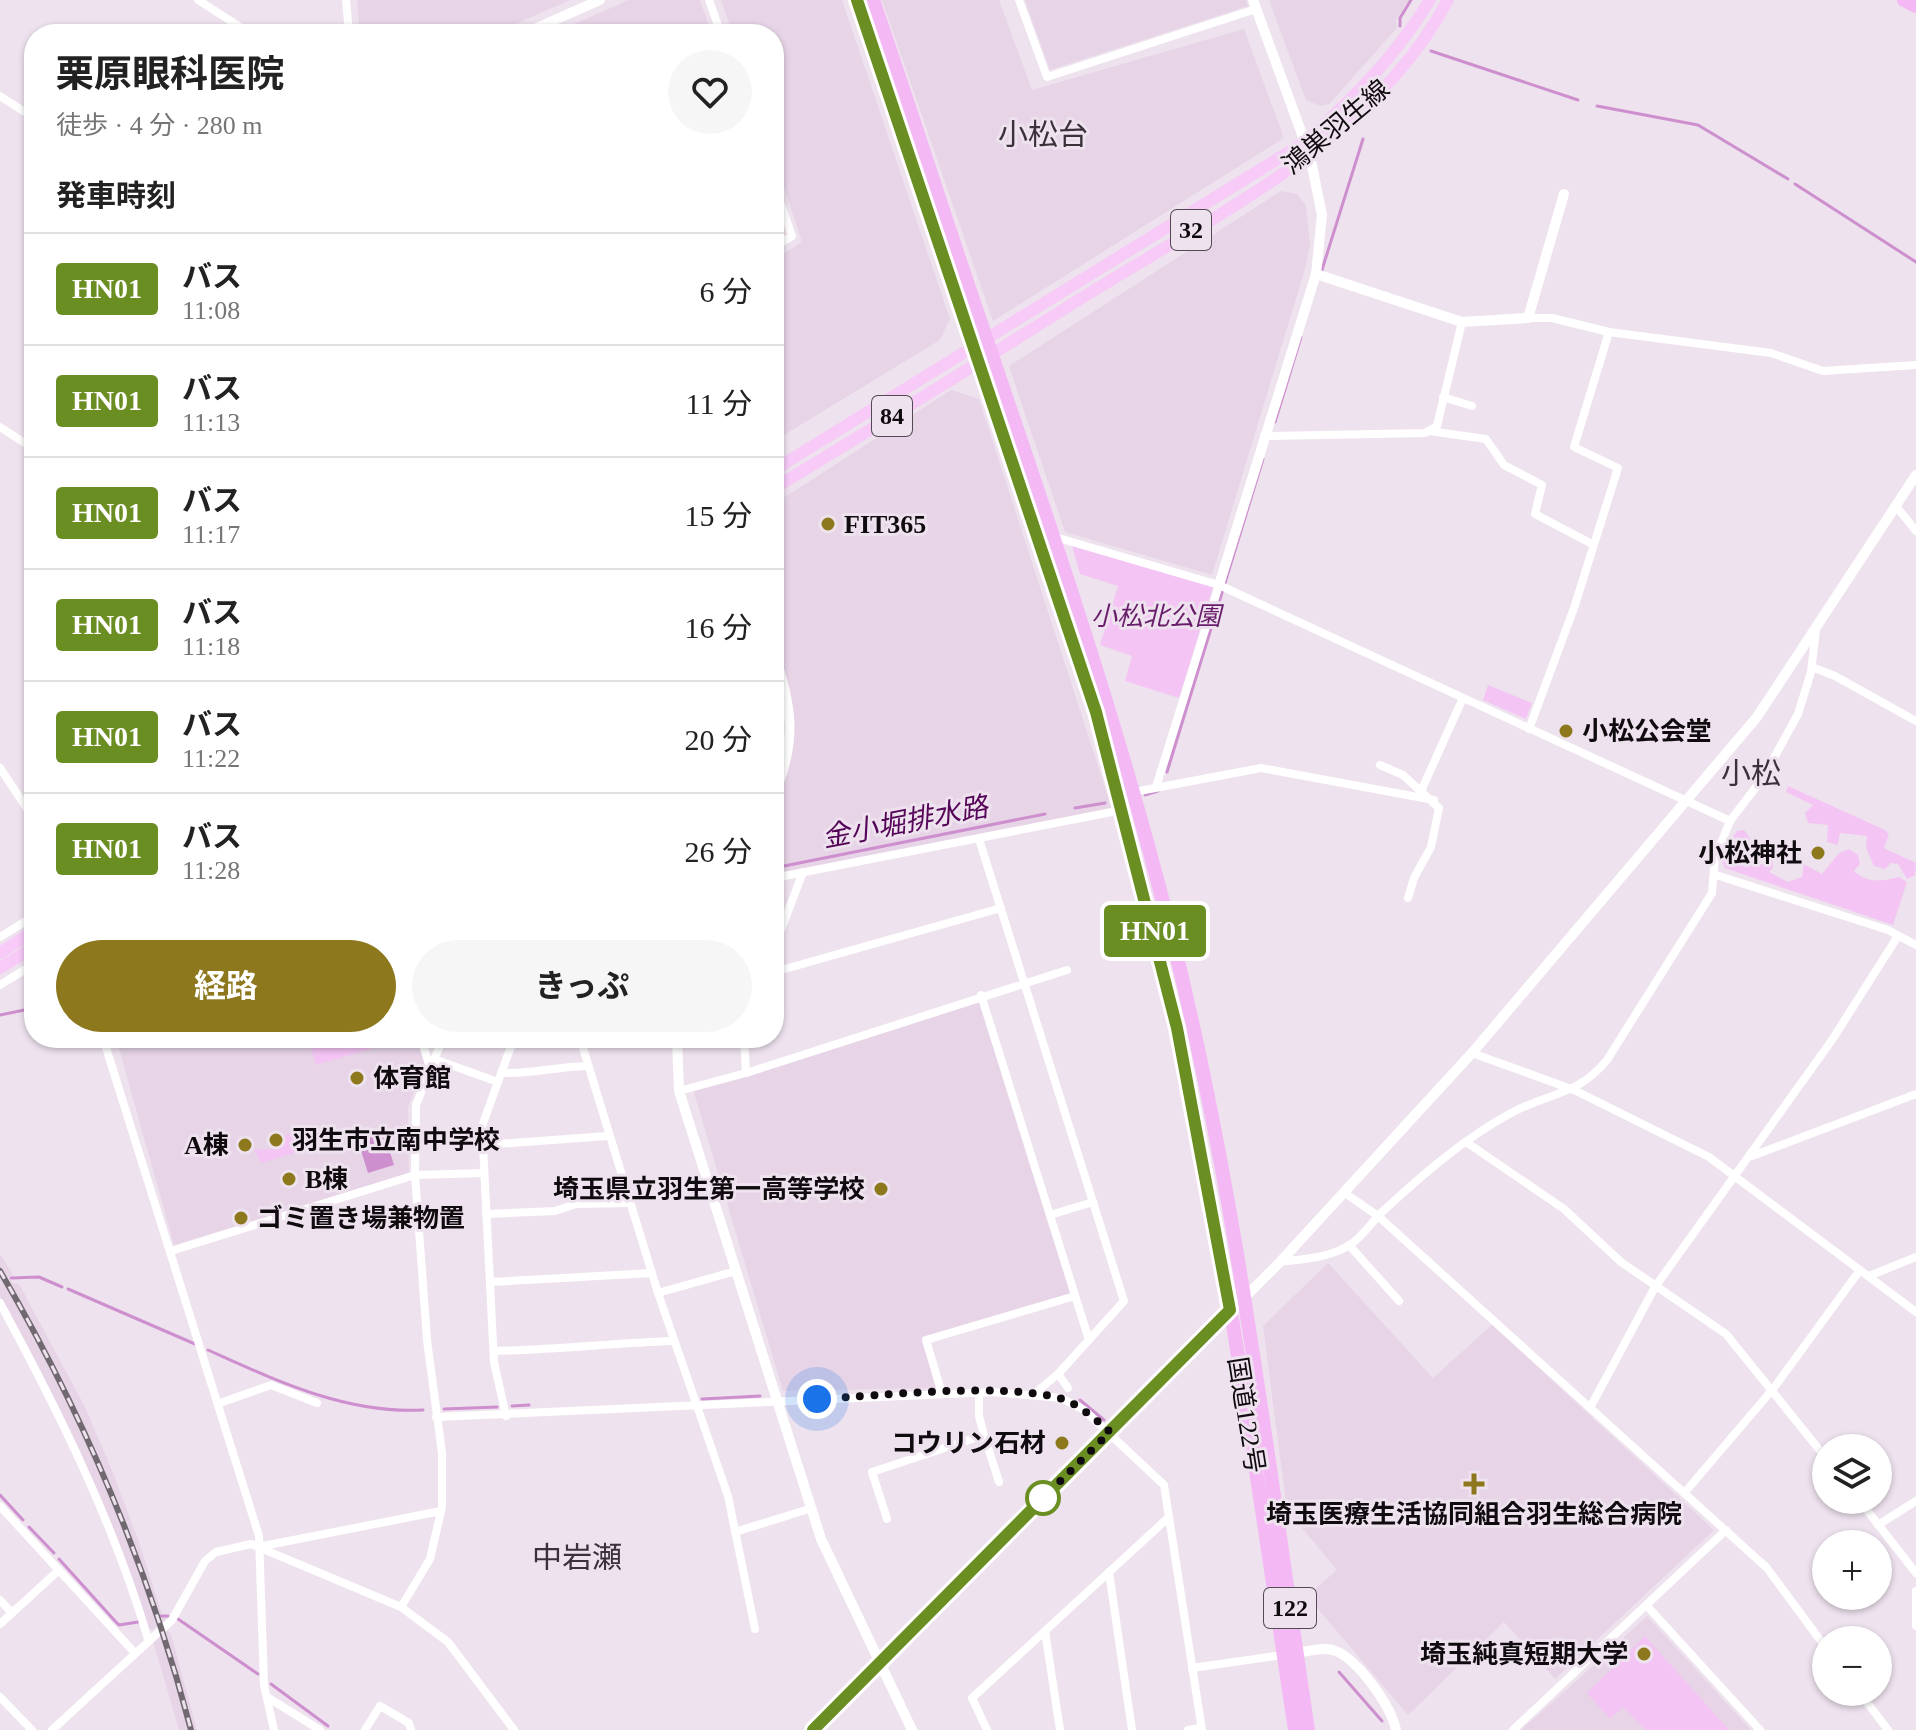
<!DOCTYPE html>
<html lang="ja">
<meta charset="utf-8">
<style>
body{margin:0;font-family:"Times New Roman","Noto Sans JP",serif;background:#f6f6f6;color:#222;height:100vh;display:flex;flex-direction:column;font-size:30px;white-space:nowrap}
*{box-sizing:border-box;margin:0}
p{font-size:26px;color:#767676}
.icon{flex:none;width:44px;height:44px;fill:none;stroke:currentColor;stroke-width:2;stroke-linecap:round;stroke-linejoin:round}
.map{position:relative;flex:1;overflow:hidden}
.panel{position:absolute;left:24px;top:24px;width:760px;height:1024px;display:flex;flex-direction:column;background:#fff;border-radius:32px;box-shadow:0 2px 6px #0004}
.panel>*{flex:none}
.badge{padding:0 16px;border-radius:6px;font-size:28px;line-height:52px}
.tools{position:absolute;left:1812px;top:1434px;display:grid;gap:16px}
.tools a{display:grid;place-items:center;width:80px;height:80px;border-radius:50%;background:#fff;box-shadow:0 2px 6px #0004;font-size:40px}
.you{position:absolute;width:40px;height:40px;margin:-20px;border:6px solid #fff;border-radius:50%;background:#1a73e8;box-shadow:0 0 0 12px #1a73e833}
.map>.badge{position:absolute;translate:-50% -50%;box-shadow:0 0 0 4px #fff}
h2{padding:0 32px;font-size:30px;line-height:72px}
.round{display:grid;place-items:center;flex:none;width:84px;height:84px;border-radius:42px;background:#f6f6f6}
.overview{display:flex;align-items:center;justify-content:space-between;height:136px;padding:0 32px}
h1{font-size:38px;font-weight:700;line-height:60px}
.button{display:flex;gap:16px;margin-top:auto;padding:16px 32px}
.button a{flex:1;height:92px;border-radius:48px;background:#8d781d;color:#fff;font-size:32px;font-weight:700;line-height:92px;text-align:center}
.button a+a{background:#f6f6f6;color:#222}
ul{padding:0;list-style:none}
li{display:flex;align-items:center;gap:24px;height:112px;padding:0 32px;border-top:2px solid #e0e0e0}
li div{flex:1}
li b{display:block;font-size:30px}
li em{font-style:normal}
li .badge{min-width:88px;font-weight:700;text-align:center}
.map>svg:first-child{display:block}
</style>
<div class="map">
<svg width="1916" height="1730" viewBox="0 0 1916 1730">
<rect width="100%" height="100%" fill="#eee2ee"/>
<!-- built -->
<g fill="#e7d5e7">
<polygon points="357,0 570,0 493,34 360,34"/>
<polygon points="629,0 700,0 712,34 551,34"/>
<polygon points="721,0 842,0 950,319 940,340 774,441 774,260 802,242 774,158 774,34 733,34"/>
<polygon points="882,0 999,0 1032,90 1244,29 1284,138 993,321"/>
<polygon points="1025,0 1246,0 1248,6 1050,70"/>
<polygon points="1269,0 1409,0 1396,20 1397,28 1329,104 1320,106 1306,100"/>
<polygon points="1281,191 1297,194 1306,206 1310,244 1305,269 1212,575 1065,532 1009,366"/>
<polygon points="951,390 979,399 1113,812 774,878 774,795 782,774 774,772 774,504"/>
<polygon points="982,998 1071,1293 922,1337 937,1388 783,1391 692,1086"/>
<polygon points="116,1038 421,1038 428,1056 408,1107 409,1173 174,1245"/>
<polygon points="0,1254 13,1275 8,1277 13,1283 19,1284 86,1409 111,1468 138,1539 162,1614 160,1615 167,1618 152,1630 148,1629 51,1393 0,1296"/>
<polygon points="1328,1263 1433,1378 1492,1325 1714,1530 1555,1679 1504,1622 1408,1715 1307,1596 1337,1570 1287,1510 1263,1326"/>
<polygon points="1647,1616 1751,1730 1521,1730 1563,1693"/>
<polygon points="168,1631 171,1634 197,1730 179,1730 153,1641"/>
</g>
<!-- green -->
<g fill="#f4c5f4">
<polygon points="1071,542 1213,587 1179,698 1125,681 1132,656 1100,645 1118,586 1080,574"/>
<polygon points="1488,685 1532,703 1526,719 1483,700"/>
<polygon points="1788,786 1885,830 1889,834 1884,848 1916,863 1915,875 1907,879 1898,864 1891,863 1885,869 1874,866 1866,848 1867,836 1840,833 1838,845 1827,842 1828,825 1808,823 1805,813 1813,805 1786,792"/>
<path d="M 1744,830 L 1750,838 L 1740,856 L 1758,865 L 1773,861 L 1773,868 L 1769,872 L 1788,882 L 1802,877 L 1804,864 L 1822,874 L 1839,853 L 1849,849 L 1858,855 L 1860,864 L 1854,871 C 1868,884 1882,881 1899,877 L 1907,882 L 1893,925 L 1725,868 L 1721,858 L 1737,831 Z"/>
<polygon points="308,1038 408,1038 316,1065"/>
<polygon points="289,1134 302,1151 261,1163 254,1150 276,1149 274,1139"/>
<polygon points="1645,1636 1729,1730 1646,1730 1623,1707 1610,1719 1587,1693"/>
</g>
<!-- water -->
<polygon fill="#ce8fce" points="383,1130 394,1165 368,1173 357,1138"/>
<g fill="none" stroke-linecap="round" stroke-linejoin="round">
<!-- stream -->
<g stroke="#ce8fce" stroke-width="3">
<polyline points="1400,26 1400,18 1411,0"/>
<polyline points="1431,51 1578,100"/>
<polyline points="1597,106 1698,125 1788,179"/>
<polyline points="1795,184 1916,262"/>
<polyline points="1321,273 1363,139"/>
<polyline points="1275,422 1301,337"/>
<polyline points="1167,772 1263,459"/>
<polyline points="1145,795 1158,791"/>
<polyline points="1075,808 1105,803"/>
<polyline points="774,868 1045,814"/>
<polyline points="0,1015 34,1008"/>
<polyline points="11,1278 39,1277 62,1287"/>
<polyline points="68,1289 195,1344"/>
<path d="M 208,1350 C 277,1381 346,1414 423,1410"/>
<polyline points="702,1399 760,1396"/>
<polyline points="1080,1400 1104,1420"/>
<polyline points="512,1406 529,1405"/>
<polyline points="444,1409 497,1407"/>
<polyline points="0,1495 23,1520"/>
<polyline points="29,1527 54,1553"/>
<polyline points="59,1559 115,1621 119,1625 138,1622"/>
<polyline points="161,1616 168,1616"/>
<polyline points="178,1619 258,1674"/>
<polyline points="1339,1672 1382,1721"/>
<polyline points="271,1684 328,1726"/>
</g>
<!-- minor -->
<g stroke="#fff" stroke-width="8">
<polyline points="198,0 251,34"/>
<polyline points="346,0 349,34"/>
<polyline points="709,0 721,34"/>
<polyline points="1019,0 1047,77 1256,9"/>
<polyline points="0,96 34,118"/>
<polyline points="774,184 792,236 774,247"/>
<polyline points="1528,318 1552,318 1609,332"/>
<polyline points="1443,397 1472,406"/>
<polyline points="0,427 34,449"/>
<polyline points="1429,431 1486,439 1504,465 1542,485 1535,514 1592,544"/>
<polyline points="1264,436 1425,433 1437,426 1462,322"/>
<polyline points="1896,506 1916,531"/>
<polyline points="1055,537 1219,585 1730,821"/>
<polyline points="1812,667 1835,676 1916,721"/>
<polyline points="1529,729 1574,608 1618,468 1574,447 1609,332 1771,353 1823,371 1916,365"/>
<polyline points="1380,765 1403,775 1439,808 1431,847 1414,878 1408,898"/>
<polyline points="0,768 34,819"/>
<polyline points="1156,787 1219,585"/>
<polyline points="1422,789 1463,698"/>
<polyline points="1134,792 1261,768 1434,800"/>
<polyline points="979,839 1124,1301 1058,1374 1068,1388"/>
<polyline points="1716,875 1888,930 1916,945"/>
<polyline points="774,878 1122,810"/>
<polyline points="0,937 34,916"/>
<polyline points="774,948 803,872"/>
<polyline points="774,972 1001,908"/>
<polyline points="0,985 34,964"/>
<polyline points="981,995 1089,1340"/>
<polyline points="103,1038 259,1536 264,1685 274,1730"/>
<polyline points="421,1038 430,1068"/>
<polyline points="580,1038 658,1293 736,1271"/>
<polyline points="744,1038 746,1073"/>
<polyline points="1472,1053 1574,1090 1709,1157 1916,1312"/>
<polyline points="434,1059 498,1082"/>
<path d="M 501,1073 C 531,1074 556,1067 586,1066"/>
<polyline points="679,1091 746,1073 1067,970"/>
<polyline points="1466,1142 1564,1209 1621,1262 1726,1334 1826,1458"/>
<polyline points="483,1145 608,1136"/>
<polyline points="1752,1156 1916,1094"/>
<polyline points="1345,1193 1378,1216 1767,1568 1826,1648"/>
<polyline points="486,1214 555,1211 576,1204 629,1203"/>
<polyline points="1050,1215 1093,1202"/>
<polyline points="1349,1245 1399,1301"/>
<polyline points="171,1251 415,1175 484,1173"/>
<path d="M 1280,1262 C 1302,1259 1331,1258 1351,1244 C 1362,1237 1371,1223 1381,1213 C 1421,1176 1464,1138 1513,1112 C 1551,1092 1577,1096 1607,1060 L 1712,893 L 1715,858 L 1730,821 L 1763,778 L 1798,714 L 1811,672 L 1816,630"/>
<polyline points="1869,1276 1916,1257"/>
<polyline points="490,1282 652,1273"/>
<polyline points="658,1293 728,1496 755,1629"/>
<path d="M 0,1303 C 58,1410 114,1523 148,1639"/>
<path d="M 494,1351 C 554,1350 613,1343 673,1341"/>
<polyline points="979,1393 979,1416 984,1435"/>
<polyline points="942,1394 926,1340 1075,1296"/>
<polyline points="1034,1394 1058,1374"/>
<polyline points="220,1403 271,1385 317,1403"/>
<polyline points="1591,1406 1655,1287 1832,1040 1898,936"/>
<polyline points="506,1416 494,1362 482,1126 514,1038"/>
<polyline points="436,1417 993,1392 1061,1398 1084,1410 1164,1485 1202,1730"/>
<polyline points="1686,1491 1773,1389 1860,1270"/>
<polyline points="1859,1500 1916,1573"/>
<polyline points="0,1506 134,1652"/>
<polyline points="887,1519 872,1472 984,1435 999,1482"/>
<polyline points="1878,1525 1916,1501"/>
<polyline points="735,1532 812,1508"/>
<polyline points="263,1546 441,1511"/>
<polyline points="1109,1572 1132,1730"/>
<polyline points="1916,1591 1916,1626"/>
<polyline points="0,1600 12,1613"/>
<polyline points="1647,1606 1760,1730"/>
<polyline points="401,1607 430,1559 442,1507 442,1453 427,1340 415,1175 416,1105 443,1038"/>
<polyline points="0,1624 59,1570"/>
<polyline points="1045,1631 1060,1730"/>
<polyline points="1192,1668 1283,1655"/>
<polyline points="1859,1692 1888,1730"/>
<polyline points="0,1697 32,1730"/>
<polyline points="267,1697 320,1730"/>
<polyline points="52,1730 172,1620 205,1561 216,1552 251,1544 401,1607 448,1642 514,1730"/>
<polyline points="365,1730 380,1706 409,1723 411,1730"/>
<polyline points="987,1730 972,1698 1169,1517"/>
<polyline points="1188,1730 1201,1728"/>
<polyline points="1513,1730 1726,1530"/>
</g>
<!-- tertiary -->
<g stroke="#fff" stroke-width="10">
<polyline points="523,34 600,0"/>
<polyline points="1316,274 1462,322 1528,318 1564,194"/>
<polyline points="1219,585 1316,274 1322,215 1310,156 1253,0"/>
<path d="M 774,652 C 791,708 798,738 774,795"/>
<polyline points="677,1038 679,1091 821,1539 912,1730"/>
<path d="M 1292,1654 C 1305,1652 1324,1646 1336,1651 C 1359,1661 1391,1706 1396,1730"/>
<polyline points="813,1730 1280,1262 1472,1053 1757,717 1916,475"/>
</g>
<!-- primary -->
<g stroke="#f7caf7" stroke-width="12">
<path d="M 774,470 L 1305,142 C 1353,99 1396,56 1430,0"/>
<path d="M 774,488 C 881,424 987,357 1093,291 C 1222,211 1374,139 1448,0"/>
<polyline points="0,953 34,931"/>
<polyline points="0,968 34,947"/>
</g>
<!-- trunk -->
<g stroke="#f4b8f4" stroke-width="14">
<path d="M 857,0 C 961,312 1080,622 1157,942 C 1220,1201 1255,1467 1295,1730"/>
<path d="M 873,0 C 911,110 946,222 984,332 C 1052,531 1120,729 1171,933 C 1237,1194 1268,1464 1308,1730"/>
<polyline points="1904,0 1916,6"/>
</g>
<!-- rail casing -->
<g stroke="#706970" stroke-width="6">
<path id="rail" d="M 0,1271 C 84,1415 149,1569 191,1730"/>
</g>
<!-- rail -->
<use href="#rail" stroke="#eee2ee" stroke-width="3" stroke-dasharray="9" stroke-linecap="butt"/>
</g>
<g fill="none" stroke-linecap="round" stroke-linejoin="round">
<!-- line casing -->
<g stroke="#fff" stroke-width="18">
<polyline id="line" points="813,1730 1230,1310 1177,1028 1096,712 857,0"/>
</g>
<!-- line -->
<use href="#line" stroke="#6b8e23" stroke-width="12"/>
<!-- walk -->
<path stroke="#0f0b0f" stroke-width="8" stroke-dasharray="0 14.4" d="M 817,1399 C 884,1396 997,1382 1059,1398 C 1078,1403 1095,1419 1110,1432 L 1037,1504 L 1043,1498"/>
</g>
<!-- markers -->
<g fill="#8d781d" stroke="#eee2ee" stroke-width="3">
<circle cx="828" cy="524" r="8"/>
<circle cx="1566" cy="731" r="8"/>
<circle cx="1818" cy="853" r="8"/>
<circle cx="357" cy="1078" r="8"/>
<circle cx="276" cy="1140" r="8"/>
<circle cx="245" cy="1145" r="8"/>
<circle cx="289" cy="1179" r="8"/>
<circle cx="881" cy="1189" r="8"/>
<circle cx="241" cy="1218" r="8"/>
<circle cx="1062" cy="1443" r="8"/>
<path d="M1470 1472h8v8h8v8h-8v8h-8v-8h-8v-8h8z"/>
<circle cx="1644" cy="1654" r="8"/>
</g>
<circle fill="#fff" stroke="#6b8e23" stroke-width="4" cx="1043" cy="1498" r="16"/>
<g text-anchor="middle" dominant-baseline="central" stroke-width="6" stroke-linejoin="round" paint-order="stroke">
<!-- shield labels -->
<g fill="#eee2ee" stroke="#524c52" stroke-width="2">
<rect x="1171" y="210" width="40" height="40" rx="6"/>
<rect x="872" y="396" width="40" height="40" rx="6"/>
<rect x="1264" y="1588" width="52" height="40" rx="6"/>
</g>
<g font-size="24" font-weight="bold" fill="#0f0b0f">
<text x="1191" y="230">32</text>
<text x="892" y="416">84</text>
<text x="1290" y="1608">122</text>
</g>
<!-- street labels -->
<g font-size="26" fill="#0f0b0f" stroke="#eee2ee">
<text transform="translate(1336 127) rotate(-40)">鴻巣羽生線</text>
<text transform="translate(1246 1415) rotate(81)">国道122号</text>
</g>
<!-- poi labels -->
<g font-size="26" font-weight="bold" fill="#0f0b0f" stroke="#eee2ee" text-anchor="start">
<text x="844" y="524">FIT365</text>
<text x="1582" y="731">小松公会堂</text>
<text x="1802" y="853" text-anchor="end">小松神社</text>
<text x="373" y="1078">体育館</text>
<text x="292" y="1140">羽生市立南中学校</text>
<text x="229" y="1145" text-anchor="end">A棟</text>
<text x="305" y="1179">B棟</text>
<text x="865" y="1189" text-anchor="end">埼玉県立羽生第一高等学校</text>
<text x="257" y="1218">ゴミ置き場兼物置</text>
<text x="1046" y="1443" text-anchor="end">コウリン石材</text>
<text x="1474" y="1514" text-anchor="middle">埼玉医療生活協同組合羽生総合病院</text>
<text x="1628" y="1654" text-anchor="end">埼玉純真短期大学</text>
</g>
<!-- park labels -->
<g font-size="26" font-style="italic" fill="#681d6a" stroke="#eee2ee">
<text x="1156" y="616">小松北公園</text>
</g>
<!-- water labels -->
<g font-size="28" font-style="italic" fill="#550558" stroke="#eee2ee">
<text transform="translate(905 822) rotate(-11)">金小堀排水路</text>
</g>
<!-- quarter labels -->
<g font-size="30" fill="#3a313a" stroke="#eee2ee">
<text x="1043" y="134">小松台</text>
<text x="1751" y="773">小松</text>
<text x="577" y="1557">中岩瀬</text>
</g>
</g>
</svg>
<div class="tools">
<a><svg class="icon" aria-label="layers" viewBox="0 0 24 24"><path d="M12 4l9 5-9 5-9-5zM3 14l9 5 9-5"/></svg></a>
<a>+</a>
<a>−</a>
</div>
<div class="you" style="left:817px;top:1399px"></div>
<b class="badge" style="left:1155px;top:931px;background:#6b8e23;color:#fff">HN01</b>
<section class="panel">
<div class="overview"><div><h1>栗原眼科医院</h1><p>徒歩 · 4 分 · 280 m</p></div><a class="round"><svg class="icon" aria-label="heart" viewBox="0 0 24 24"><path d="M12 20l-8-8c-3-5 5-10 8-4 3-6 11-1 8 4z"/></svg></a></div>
<h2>発車時刻</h2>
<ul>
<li><span class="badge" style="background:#6b8e23;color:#fff">HN01</span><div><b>バス</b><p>11:08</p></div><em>6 分</em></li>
<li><span class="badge" style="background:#6b8e23;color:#fff">HN01</span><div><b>バス</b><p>11:13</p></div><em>11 分</em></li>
<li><span class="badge" style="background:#6b8e23;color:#fff">HN01</span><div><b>バス</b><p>11:17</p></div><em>15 分</em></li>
<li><span class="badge" style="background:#6b8e23;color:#fff">HN01</span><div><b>バス</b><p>11:18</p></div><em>16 分</em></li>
<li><span class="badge" style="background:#6b8e23;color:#fff">HN01</span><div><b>バス</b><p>11:22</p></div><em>20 分</em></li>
<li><span class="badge" style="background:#6b8e23;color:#fff">HN01</span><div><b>バス</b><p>11:28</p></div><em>26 分</em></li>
</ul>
<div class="button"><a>経路</a><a>きっぷ</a></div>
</section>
</div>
